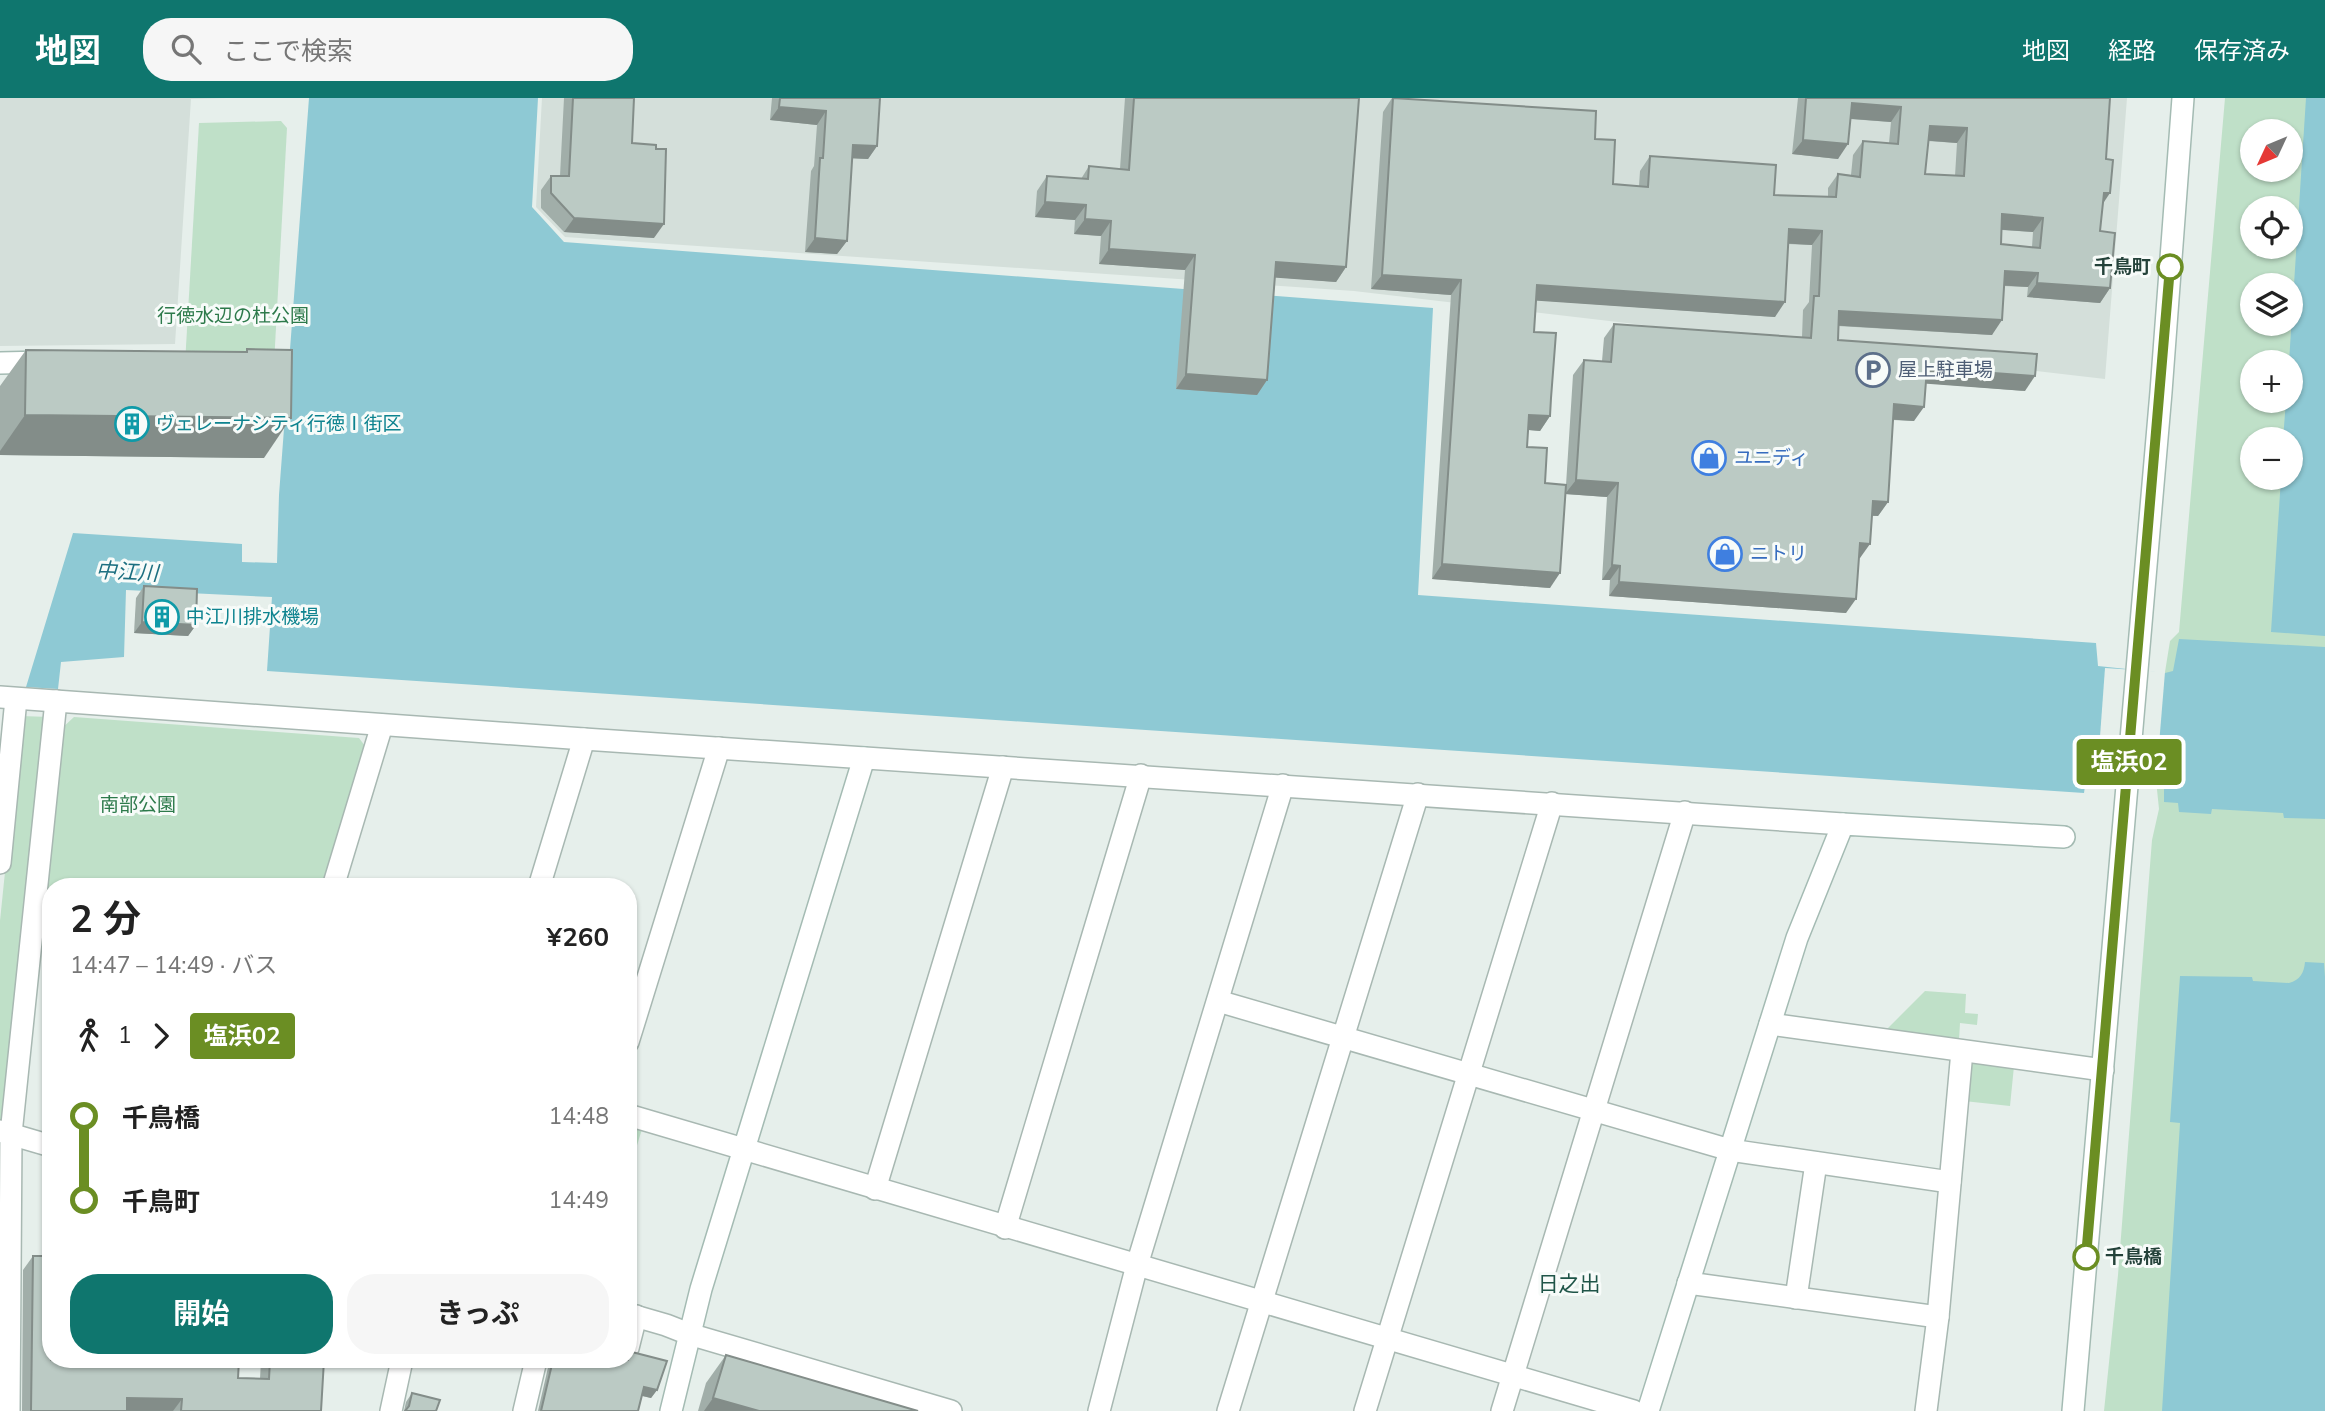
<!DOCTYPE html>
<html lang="ja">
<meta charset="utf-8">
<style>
body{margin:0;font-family:"Nunito Sans","Noto Sans JP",sans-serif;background:#f6f6f6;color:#222;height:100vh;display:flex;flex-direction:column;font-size:26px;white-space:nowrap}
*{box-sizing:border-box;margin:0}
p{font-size:23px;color:#767676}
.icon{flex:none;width:38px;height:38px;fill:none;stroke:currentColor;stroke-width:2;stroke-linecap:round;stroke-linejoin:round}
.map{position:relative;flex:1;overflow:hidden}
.panel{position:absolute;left:42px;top:780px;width:595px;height:490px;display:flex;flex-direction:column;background:#fff;border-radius:28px;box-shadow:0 2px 5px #0004}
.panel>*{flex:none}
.badge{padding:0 14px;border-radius:5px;font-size:24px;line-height:46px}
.needle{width:46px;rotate:226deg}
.controls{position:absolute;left:2240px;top:21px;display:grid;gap:14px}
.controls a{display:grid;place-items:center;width:63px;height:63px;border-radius:50%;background:#fff;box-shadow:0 2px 5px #0004;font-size:35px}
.map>.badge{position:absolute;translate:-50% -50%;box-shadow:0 0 0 4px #fff}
.legs{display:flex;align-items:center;gap:10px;height:77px;padding:0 28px;font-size:23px}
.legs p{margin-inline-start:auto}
.head{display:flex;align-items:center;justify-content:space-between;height:119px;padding:0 28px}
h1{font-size:38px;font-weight:700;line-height:52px}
.button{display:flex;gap:14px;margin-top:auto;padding:14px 28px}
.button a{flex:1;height:80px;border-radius:28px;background:#0f766e;color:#fff;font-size:28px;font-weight:700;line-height:80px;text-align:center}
.button a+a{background:#f6f6f6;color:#222}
ul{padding:0 28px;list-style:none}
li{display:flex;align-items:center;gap:24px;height:84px;font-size:26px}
li i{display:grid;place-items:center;width:10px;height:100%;margin:0 9px;background:currentColor}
li i::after{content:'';width:18px;height:18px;margin:-9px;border:5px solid;border-radius:50%;background:#fff}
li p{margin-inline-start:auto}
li:first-child i{background:linear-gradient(#0000 50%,currentColor 0)}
li:last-child i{background:linear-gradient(currentColor 50%,#0000 0)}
header{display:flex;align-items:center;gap:42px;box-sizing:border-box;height:98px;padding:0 35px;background:#0f766e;color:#fff}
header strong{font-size:33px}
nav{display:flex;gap:38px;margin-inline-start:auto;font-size:24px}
.search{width:490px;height:63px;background:#f6f6f6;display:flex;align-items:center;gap:18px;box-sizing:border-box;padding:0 24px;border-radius:28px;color:#767676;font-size:26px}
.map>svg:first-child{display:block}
</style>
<header>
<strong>地図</strong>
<div class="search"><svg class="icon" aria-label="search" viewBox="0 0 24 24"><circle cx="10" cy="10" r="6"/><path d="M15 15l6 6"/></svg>ここで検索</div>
<nav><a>地図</a><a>経路</a><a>保存済み</a></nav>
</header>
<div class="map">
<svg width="2325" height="1313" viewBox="0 0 2325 1313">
<rect width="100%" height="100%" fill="#e6efeb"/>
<!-- built -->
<g fill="#d4dfda">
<polygon points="0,0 227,0 191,1 175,246 0,248"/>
<polygon points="542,0 2127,0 2105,281 1354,193 565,139 536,109"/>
</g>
<!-- green -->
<g fill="#bfe0c8" fill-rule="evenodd">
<path d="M 2225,0 L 2325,0 L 2325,1313 L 2104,1313 L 2118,1177 L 2152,742 L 2159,711 L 2156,682 L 2165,574 L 2170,543 L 2179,534 ZM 2252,33 L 2291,33 L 2291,72 L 2252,72 ZM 2252,110 L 2291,110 L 2291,149 L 2252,149 ZM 2252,187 L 2291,187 L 2291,226 L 2252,226 ZM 2252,264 L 2291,264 L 2291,303 L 2252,303 ZM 2252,341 L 2291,341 L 2291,380 L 2252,380 Z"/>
<polygon points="281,23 287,30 273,284 184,283 199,25"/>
<polygon points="21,618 50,619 7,1021 0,1026 0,823"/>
<polygon points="74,619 359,640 365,648 323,789 51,789 51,840 39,828 60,632"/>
<polygon points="1925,893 1966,896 1965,915 1978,916 1977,927 1960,925 1959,942 1885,933"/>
<polygon points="1969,963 2014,968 2010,1008 1964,1003"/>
<polygon points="628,1027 642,1031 628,1077"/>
</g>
<!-- water -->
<g fill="#8ec9d4">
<polygon points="309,0 538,0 532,109 564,144 1433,210 1418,497 2096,545 2098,568 2165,575 2173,573 2179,541 2325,549 2325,721 2284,720 2283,715 2212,711 2211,716 2179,714 2178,705 2164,704 2164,674 2159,673 2159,668 2097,663 2096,667 2088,667 2084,695 267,573 272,499 126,492 124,559 61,564 58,591 26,589 73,435 242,446 242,464 277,465 279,397"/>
<polygon points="2306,0 2325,0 2325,538 2271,534 2281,380 2291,380 2291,341 2283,341 2286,303 2291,303 2291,264 2289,264"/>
<path d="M 2305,864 L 2324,865 L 2325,879 L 2325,1313 L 2162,1313 L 2180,1025 L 2170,1024 L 2180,878 L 2252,879 L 2253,883 L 2289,885 C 2300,882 2304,875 2305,864 Z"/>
</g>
<!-- pier -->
<polygon fill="#e6efeb" points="2105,570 2165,574 2157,671 2098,666"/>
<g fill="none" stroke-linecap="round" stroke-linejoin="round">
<!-- street casing -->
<g stroke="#a8b8b2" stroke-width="24">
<g id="street">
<polyline points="0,599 584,641 1843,726"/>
<polyline points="0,765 16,601"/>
<polyline points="333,789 382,627"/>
<polyline points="539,789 584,641"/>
<polyline points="1218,903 1730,1052 1950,1084"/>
<polyline points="1770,926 2103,972"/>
<polyline points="628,944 719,650"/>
<polyline points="628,1017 1634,1313"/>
<polyline points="0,1033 51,1048"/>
<polyline points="875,1091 1003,669"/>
<polyline points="1005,1130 1141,677"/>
<polyline points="1688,1185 1938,1219"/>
<polyline points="1796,1200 1816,1065"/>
<polyline points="628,1216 666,1227 689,1236 951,1313"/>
<polyline points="628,1250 636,1218"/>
<polyline points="9,1313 11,1036 56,603"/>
<polyline points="391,1313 402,1262"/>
<polyline points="524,1313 536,1262"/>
<polyline points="1099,1313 1137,1167 1283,687"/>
<polyline points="1228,1313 1418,696"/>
<polyline points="1365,1313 1552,705"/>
<polyline points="1502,1313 1685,714"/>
<polyline points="1926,1313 1938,1219 1962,953"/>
</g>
</g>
<!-- secondary casing -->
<g stroke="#a4bbb3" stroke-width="24">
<g id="secondary">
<polyline points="0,265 43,264"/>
<polyline points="671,1313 701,1191 864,660"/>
<polyline points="1648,1313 1797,840 1843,726 2064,739"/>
<polyline points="2073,1313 2161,294 2183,0"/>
</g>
</g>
<!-- street -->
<use href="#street" stroke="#fff" stroke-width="21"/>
<!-- secondary -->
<use href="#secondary" stroke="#fff" stroke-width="21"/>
</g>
<!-- wall -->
<g fill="#a1aea9" fill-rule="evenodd">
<polygon points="564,0 634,0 632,45 654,140 564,134 541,110 541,92 551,78 560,78"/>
<polygon points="772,0 880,0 877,48 868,61 852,60 847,143 837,156 805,154 811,73 814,68 817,27 770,22"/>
<polygon points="1125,0 1359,0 1346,169 1336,184 1275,179 1267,282 1257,297 1176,291 1185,172 1099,166 1101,138 1074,136 1075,122 1035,119 1037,93 1047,78 1081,81 1089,68 1120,71"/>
<path d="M 1392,0 L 1595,41 L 1613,86 L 1639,88 L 1640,73 L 1650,58 L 1774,97 L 1828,99 L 1828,90 L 1838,76 L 1851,77 L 1853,57 L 1863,43 L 1889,45 L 1891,24 L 1850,21 L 1838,61 L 1792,56 L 1798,0 L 2110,0 L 2100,133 L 2110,190 L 2100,205 L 2027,199 L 2028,189 L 2004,188 L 1992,237 L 1838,228 L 1838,242 L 2025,293 L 1926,285 L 1914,323 L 1893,322 L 1888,404 L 1878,418 L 1872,418 L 1860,460 L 1859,460 L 1846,515 L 1609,498 L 1610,482 L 1602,482 L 1607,399 L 1566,396 L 1550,490 L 1432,481 L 1451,197 L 1371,191 L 1383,14 ZM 1928,43 L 1957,45 L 1955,78 L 1925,76 ZM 2002,132 L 2033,134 L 2032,149 L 2001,146 ZM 1788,146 L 1812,147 L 1809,204 L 1803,212 L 1802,239 L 1614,226 L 1604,240 L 1602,263 L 1584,262 L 1573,277 L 1566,387 L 1545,385 L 1527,349 L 1528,332 L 1540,333 L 1550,318 L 1534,234 L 1536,202 L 1775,219 Z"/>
<polygon points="247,251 264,360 0,357 0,288 26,252 246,254"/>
<polygon points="144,488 196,527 188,538 134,535 136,500"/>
<polygon points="33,1158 51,1262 238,1280 260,1281 261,1262 324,1262 321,1313 22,1313 23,1172"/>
<polygon points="726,1257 918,1313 698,1313 706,1285"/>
<polygon points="549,1262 628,1262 657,1292 651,1300 642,1298 638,1313 538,1313 549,1265"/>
<polygon points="412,1295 436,1313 404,1313 406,1304"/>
</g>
<!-- shaded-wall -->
<g fill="#838d89">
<polygon points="1852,5 1901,9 1891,24 1841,20"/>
<polygon points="779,9 826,13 817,27 770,22"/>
<polygon points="1930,28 1967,30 1957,45 1920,42"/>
<polygon points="1803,42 1848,46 1838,61 1792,56"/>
<polygon points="853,47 877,48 868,61 844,60"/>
<polygon points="2104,95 2110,95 2100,110"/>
<polygon points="1045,104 1086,107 1075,122 1035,119"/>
<polygon points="2002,116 2043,120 2033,134 1992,131"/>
<polygon points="574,120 664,126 654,140 564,134"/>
<polygon points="1085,121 1111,123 1101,138 1074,136"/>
<polygon points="1789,131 1822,133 1812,147 1779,145"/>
<polygon points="815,140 847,143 837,156 805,154"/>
<polygon points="1109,151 1195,157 1185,172 1099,166"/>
<polygon points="1276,164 1346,169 1336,184 1266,179"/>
<polygon points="2005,173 2038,175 2028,189 1995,187"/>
<polygon points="1382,177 1461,182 1451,197 1371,191"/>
<polygon points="2037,185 2110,190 2100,205 2027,199"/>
<polygon points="1537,187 1785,204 1775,219 1527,202"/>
<polygon points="1839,213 2002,222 1992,237 1828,227"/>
<polygon points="1927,270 2035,278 2025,293 1917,285"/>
<polygon points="1186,276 1267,282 1257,297 1176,291"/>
<polygon points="1894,306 1924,309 1914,323 1884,321"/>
<polygon points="25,317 291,320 264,360 0,357 0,353"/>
<polygon points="1529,317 1550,318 1540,333 1519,331"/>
<polygon points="1576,382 1618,385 1607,399 1565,396"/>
<polygon points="1873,403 1888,404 1878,418 1863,417"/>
<polygon points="1860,445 1870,446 1860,460 1850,460"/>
<polygon points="1442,466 1560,475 1550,490 1432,481"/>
<polygon points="1612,467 1620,468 1610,482 1602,482"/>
<polygon points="1619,484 1856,501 1846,515 1609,498"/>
<polygon points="142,524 196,527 188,538 134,535"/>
<polygon points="644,1289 657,1292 651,1300 639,1297"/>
<polygon points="127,1300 182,1301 173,1313 118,1313"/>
<polygon points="713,1300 759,1313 704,1313"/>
</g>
<!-- building -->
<g fill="#bbcac4" stroke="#838d89" stroke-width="2" fill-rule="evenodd">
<polygon points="573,0 634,0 632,45 656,47 656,51 666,51 664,126 574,120 551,95 551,78 569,78"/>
<polygon points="780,0 880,0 877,48 853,47 847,143 815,140 820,60 823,60 826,13 779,9"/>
<polygon points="1134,0 1359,0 1346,169 1276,164 1267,282 1186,276 1195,157 1109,151 1111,123 1085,121 1086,107 1045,104 1047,78 1088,81 1089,68 1129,72"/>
<path d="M 1393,0 L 1596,13 L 1595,41 L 1615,42 L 1613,86 L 1648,89 L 1650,58 L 1776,67 L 1774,97 L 1836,99 L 1838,76 L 1860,79 L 1863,43 L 1898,46 L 1901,9 L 1852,5 L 1848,46 L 1803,42 L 1806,0 L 2110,0 L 2106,61 L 2113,62 L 2110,95 L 2104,95 L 2100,133 L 2115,135 L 2110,190 L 2037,185 L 2038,175 L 2005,173 L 2002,222 L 1839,213 L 1838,242 L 2037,256 L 2035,278 L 1927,270 L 1924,309 L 1894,306 L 1888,404 L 1873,403 L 1870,446 L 1860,445 L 1856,501 L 1619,484 L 1620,468 L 1612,467 L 1618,385 L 1576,382 L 1584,262 L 1611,264 L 1614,226 L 1811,240 L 1814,198 L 1819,198 L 1822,133 L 1789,131 L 1785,204 L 1537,187 L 1534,234 L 1556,235 L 1551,300 L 1550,318 L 1529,317 L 1527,349 L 1547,350 L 1545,385 L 1566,387 L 1560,475 L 1442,466 L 1461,182 L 1382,177 ZM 1930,28 L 1967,30 L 1964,78 L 1925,76 ZM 2002,116 L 2043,120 L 2040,150 L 2001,146 Z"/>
<polygon points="247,251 292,252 291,320 25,317 26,252 247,254"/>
<polygon points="144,488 197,491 196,527 142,524"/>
<polygon points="33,1158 51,1158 51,1262 239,1262 238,1280 269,1281 270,1262 324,1262 321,1313 181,1313 182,1301 127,1300 127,1313 31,1313"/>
<polygon points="628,1253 667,1263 657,1292 644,1289 638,1313 541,1313 553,1262 628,1262"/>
<polygon points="726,1257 918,1313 759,1313 713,1300"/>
<polygon points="412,1295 440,1302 436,1313 405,1313 409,1308"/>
</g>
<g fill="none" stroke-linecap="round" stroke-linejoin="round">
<!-- line-1 casing -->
<g stroke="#fff" stroke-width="16">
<polyline id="line-1" points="2086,1159 2170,169"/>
</g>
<!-- line-1 -->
<use href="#line-1" stroke="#6b8e23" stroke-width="10"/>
</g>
<!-- icons -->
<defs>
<g id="parking-ring" transform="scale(1.75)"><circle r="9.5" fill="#f7fbf9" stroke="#5c6f8a" stroke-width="1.5"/><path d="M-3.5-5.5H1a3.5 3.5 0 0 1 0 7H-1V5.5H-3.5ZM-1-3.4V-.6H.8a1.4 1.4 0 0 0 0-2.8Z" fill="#5c6f8a"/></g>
<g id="building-ring" transform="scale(1.75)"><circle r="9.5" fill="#f7fbf9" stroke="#0f9aa8" stroke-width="1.5"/><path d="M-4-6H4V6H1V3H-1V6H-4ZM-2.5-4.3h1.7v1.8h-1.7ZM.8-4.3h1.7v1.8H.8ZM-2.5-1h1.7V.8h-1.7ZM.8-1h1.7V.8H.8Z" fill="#0f9aa8"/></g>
<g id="shop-ring" transform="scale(1.75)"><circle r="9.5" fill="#f7fbf9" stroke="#3f7fe0" stroke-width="1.5"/><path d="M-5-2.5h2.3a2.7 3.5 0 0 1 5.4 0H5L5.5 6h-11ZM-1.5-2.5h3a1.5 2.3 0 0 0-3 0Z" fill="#3f7fe0"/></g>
</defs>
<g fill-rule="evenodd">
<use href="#parking-ring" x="1873" y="272"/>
<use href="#building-ring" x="132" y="326"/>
<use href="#shop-ring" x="1709" y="360"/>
<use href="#shop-ring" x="1725" y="456"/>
<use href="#building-ring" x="162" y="519"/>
</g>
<!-- markers -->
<g fill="#fff" stroke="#6b8e23" stroke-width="3.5">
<circle cx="2170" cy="169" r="12"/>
<circle cx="2086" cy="1159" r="12"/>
</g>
<g text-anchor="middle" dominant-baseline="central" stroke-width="6" stroke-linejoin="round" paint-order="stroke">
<!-- stop labels -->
<g font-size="19" font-weight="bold" fill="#24423a" stroke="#f7fbf9" text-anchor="end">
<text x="2151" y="169">千鳥町</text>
<text x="2105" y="1159" text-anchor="start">千鳥橋</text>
</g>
<!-- park labels -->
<g font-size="19" fill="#2d7a4b" stroke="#f7fbf9">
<text x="233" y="218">行徳水辺の杜公園</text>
<text x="138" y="707">南部公園</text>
</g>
<!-- service labels -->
<g font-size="19" fill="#4e5e75" stroke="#f7fbf9" text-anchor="start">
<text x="1898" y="272">屋上駐車場</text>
</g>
<!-- culture labels -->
<g font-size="19" fill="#0d838f" stroke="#f7fbf9" text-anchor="start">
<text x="156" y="326">ヴェレーナシティ行徳Ⅰ街区</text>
<text x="186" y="519">中江川排水機場</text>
</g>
<!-- shop labels -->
<g font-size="19" fill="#366cbe" stroke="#f7fbf9" text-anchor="start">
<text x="1734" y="360">ユニディ</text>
<text x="1750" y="456">ニトリ</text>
</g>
<!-- water labels -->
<g font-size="21" font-style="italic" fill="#1c6f80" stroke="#f7fbf9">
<text transform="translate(127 474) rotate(3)">中江川</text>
</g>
<!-- neighbourhood labels -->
<g font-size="21" fill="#1f5548" stroke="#f7fbf9">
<text x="1569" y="1186">日之出</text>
</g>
</g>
</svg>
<div class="controls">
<a><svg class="needle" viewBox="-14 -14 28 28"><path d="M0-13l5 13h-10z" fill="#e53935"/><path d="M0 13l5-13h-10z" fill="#767676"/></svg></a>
<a><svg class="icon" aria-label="locate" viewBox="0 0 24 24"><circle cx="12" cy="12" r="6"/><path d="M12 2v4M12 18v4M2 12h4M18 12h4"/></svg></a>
<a><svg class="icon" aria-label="layers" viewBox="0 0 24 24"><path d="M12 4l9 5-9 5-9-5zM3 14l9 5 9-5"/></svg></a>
<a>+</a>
<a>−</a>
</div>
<b class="badge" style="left:2129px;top:664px;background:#6b8e23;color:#fff">塩浜02</b>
<section class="panel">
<div class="head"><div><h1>2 分</h1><p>14:47 – 14:49 · バス</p></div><b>¥260</b></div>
<div class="legs"><svg class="icon" aria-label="walk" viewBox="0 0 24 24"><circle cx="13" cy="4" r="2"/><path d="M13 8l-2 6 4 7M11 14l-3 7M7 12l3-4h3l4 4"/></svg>1<svg class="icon" aria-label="forward" viewBox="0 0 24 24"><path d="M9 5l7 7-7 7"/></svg><b class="badge" style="background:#6b8e23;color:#fff">塩浜02</b></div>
<ul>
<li><i style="color:#6b8e23"></i><b>千鳥橋</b><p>14:48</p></li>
<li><i style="color:#6b8e23"></i><b>千鳥町</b><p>14:49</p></li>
</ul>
<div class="button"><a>開始</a><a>きっぷ</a></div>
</section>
</div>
